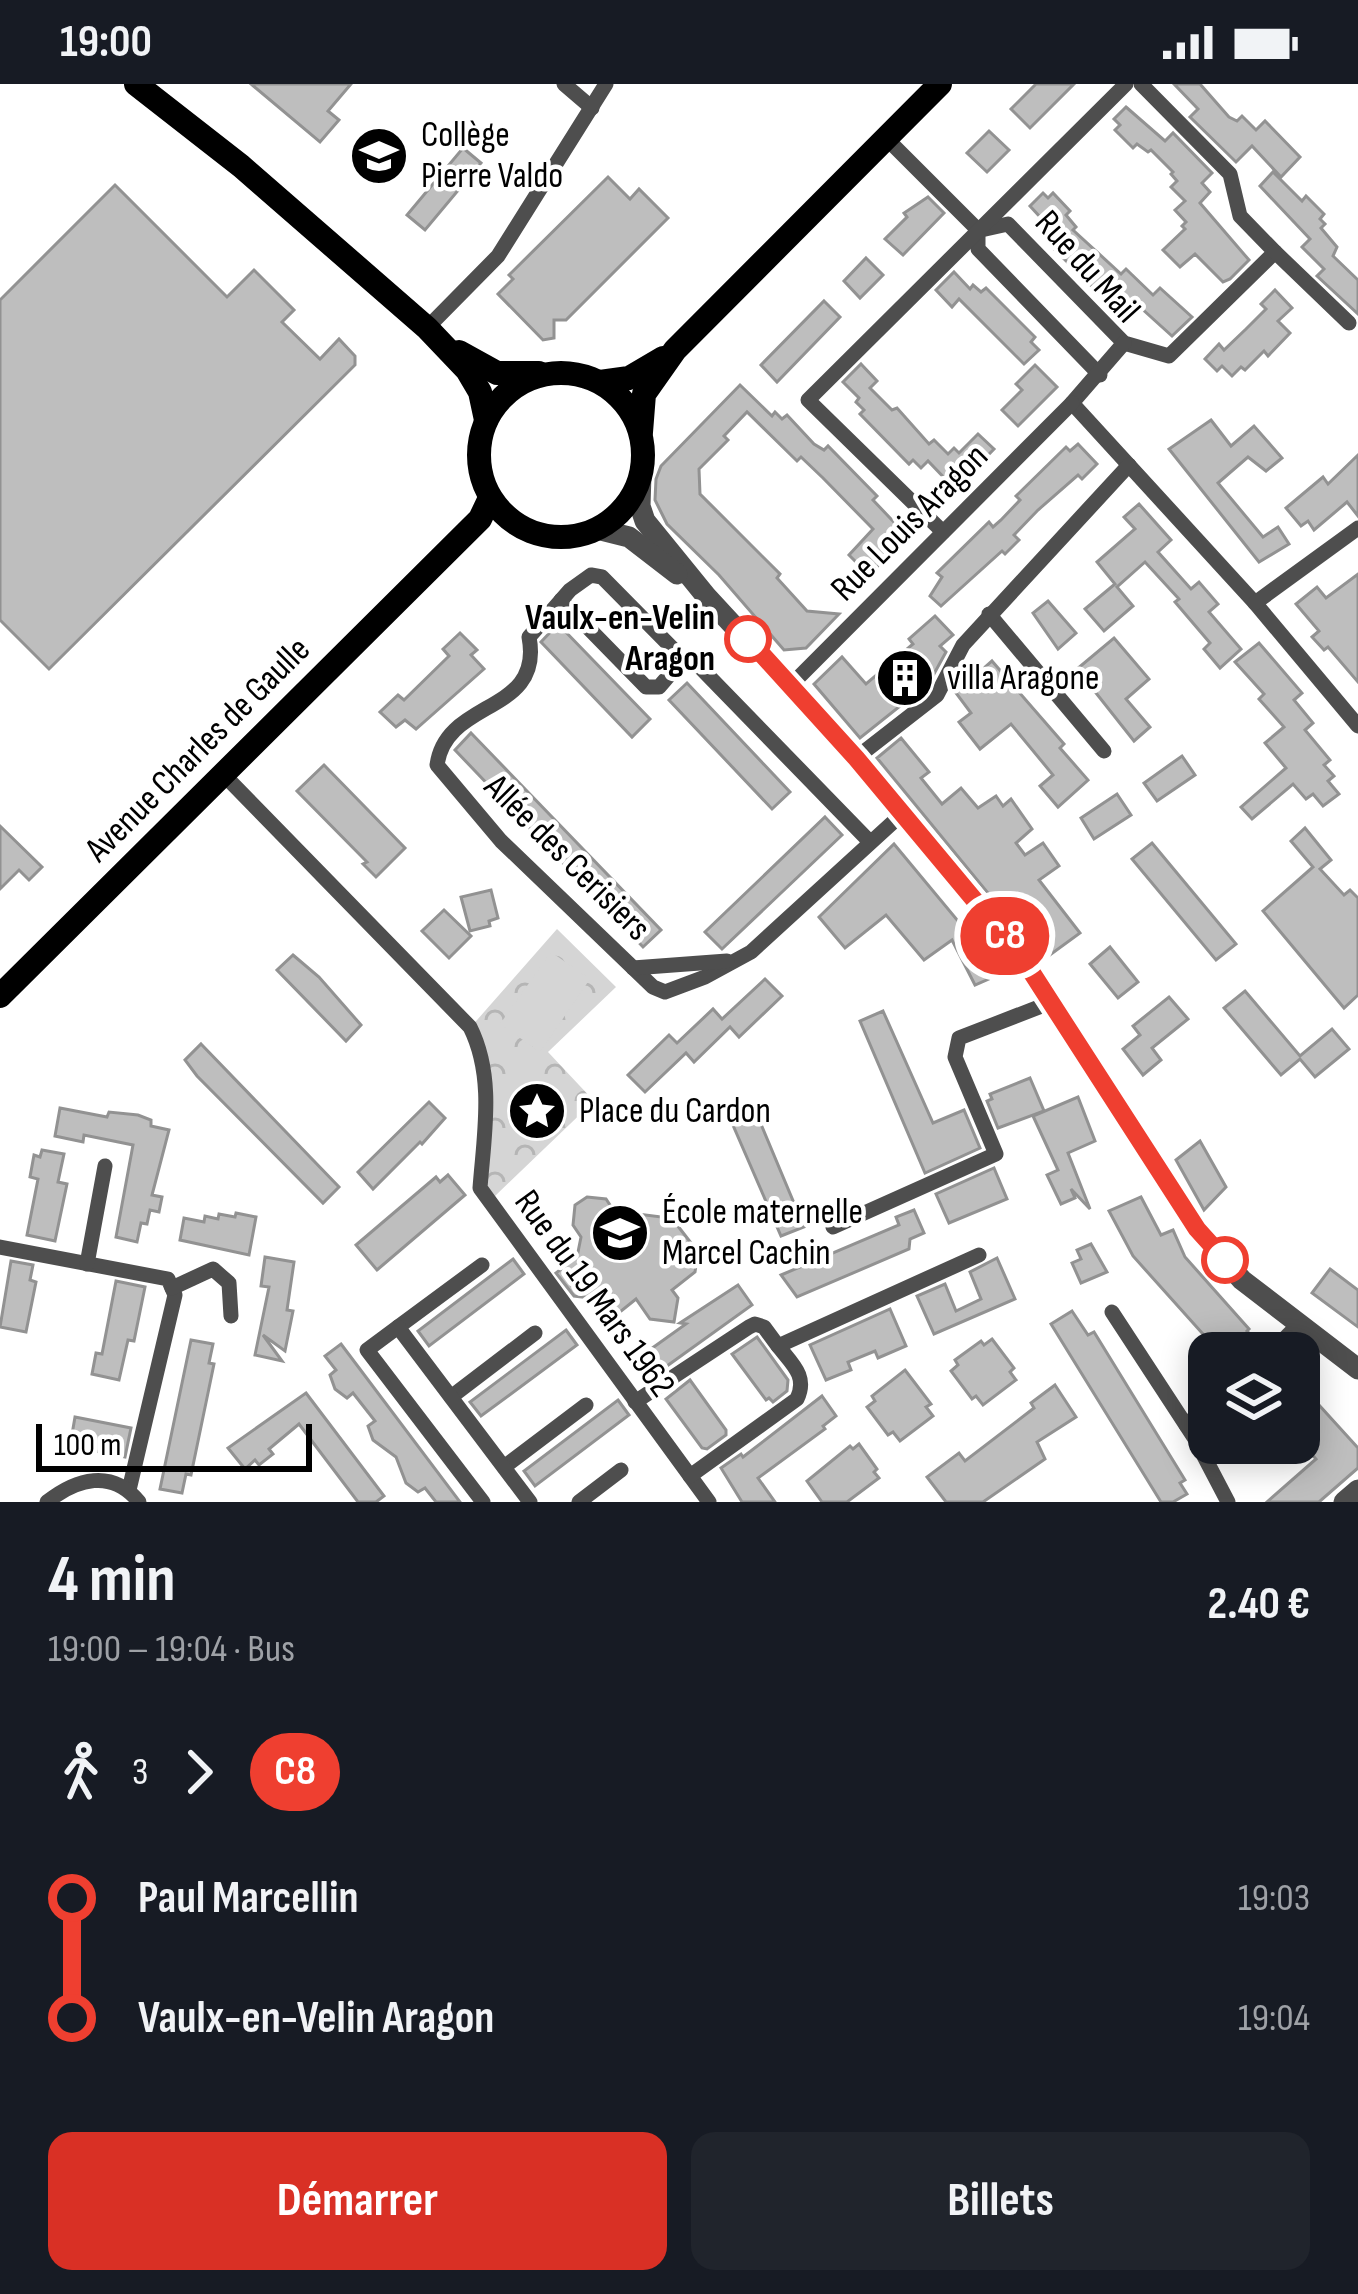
<!DOCTYPE html>
<html lang="fr">
<meta charset="utf-8">
<style>
body{margin:0;font-family:"Sofia Sans Condensed",sans-serif;background:#20242c;color:#f1f3f6;height:100vh;display:flex;flex-direction:column;font-size:45px;white-space:nowrap}
*{box-sizing:border-box;margin:0}
p{font-size:39px;color:#9ea1a6}
.icon{flex:none;width:66px;height:66px;fill:none;stroke:currentColor;stroke-width:2;stroke-linecap:round;stroke-linejoin:round}
.map{position:relative;height:1418px;overflow:hidden}
.details{display:flex;flex-direction:column;background:#171b24;flex:1}
.details>*{flex:none}
.badge{padding:0 24px;border-radius:39px;font-size:42px;line-height:78px}
.controls{position:absolute;left:1188px;top:1248px;display:grid;gap:24px}
.controls a{display:grid;place-items:center;width:132px;height:132px;border-radius:24px;background:#171b24;box-shadow:0 6px 30px #0003;font-size:60px}
.scale{position:absolute;left:36px;bottom:30px;width:276px;box-sizing:border-box;padding-left:12px;border:6px solid #000;border-top:0;font-size:33px;line-height:42px;white-space:nowrap;color:#000;-webkit-text-stroke:9px #fff;paint-order:stroke}
.map>.badge{position:absolute;translate:-50% -50%;box-shadow:0 0 0 6px #fff}
.legs{display:flex;align-items:center;gap:18px;height:132px;padding:0 48px;font-size:39px}
.legs p{margin-inline-start:auto}
.overview{display:flex;align-items:center;justify-content:space-between;height:204px;padding:0 48px}
h1{font-size:66px;font-weight:700;line-height:90px}
.action{display:flex;gap:24px;margin-top:auto;padding:24px 48px}
.action a{flex:1;height:138px;border-radius:24px;background:#d93025;color:#fff;font-size:48px;font-weight:700;line-height:138px;text-align:center}
.action a+a{background:#20242c;color:#f1f3f6}
ul{padding:0 48px;list-style:none}
li{display:flex;align-items:center;gap:42px;height:120px;font-size:45px}
li i{display:grid;place-items:center;width:18px;height:100%;margin:0 15px;background:currentColor}
li i::after{content:'';width:30px;height:30px;margin:-15px;border:9px solid;border-radius:50%;background:#171b24}
li p{margin-inline-start:auto}
li:first-child i{background:linear-gradient(#0000 50%,currentColor 0)}
li:last-child i{background:linear-gradient(currentColor 50%,#0000 0)}
.status{display:flex;justify-content:space-between;align-items:center;height:84px;padding:0 60px;background:#171b24;direction:ltr}
.status svg{height:33px;fill:currentColor}
.map>svg:first-child{display:block}
</style>
<div class="status"><b>19:00</b><svg viewBox="0 0 49 12"><path d="M0 12V9h3v3zM5 12V6h3v6zM10 12V3h3v9zM15 12V0h3v12zM26 1h20v11H26zM47 4h2v5h-2z"/></svg></div>
<div class="map">
<svg width="1358" height="1418" viewBox="0 0 1358 1418">
<defs>
<pattern id="park-crowns" width="20" height="18" patternUnits="userSpaceOnUse" patternTransform="scale(3)"><rect width="20" height="18" fill="#d5d5d5"/><path d="M2 6a3 3 0 1 1 6 0M12 15a3 3 0 1 1 6 0" fill="none" stroke="#b5b5b5"/></pattern>
</defs>
<rect width="100%" height="100%" fill="#fff"/>
<!-- park -->
<polygon fill="url(#park-crowns)" points="557,845 616,903 548,968 594,1017 495,1112 480,1104 487,1012 470,944"/>
<!-- pitch -->
<polygon fill="#d5d5d5" points="551,868 590,895 540,968 500,940"/>
<!-- building -->
<g fill="#bebebe" stroke="#929292" stroke-width="3">
<polygon points="251,0 351,0 328,27 339,36 320,58"/>
<polygon points="1036,0 1074,0 1030,44 1011,25"/>
<polygon points="1174,0 1200,0 1229,33 1237,37 1242,32 1256,46 1265,37 1300,73 1281,93 1252,62 1236,78 1190,33 1198,25"/>
<polygon points="1126,23 1165,57 1173,49 1212,89 1202,99 1210,108 1200,119 1249,176 1230,195 1223,198 1195,170 1180,183 1163,166 1185,145 1182,142 1186,138 1175,126 1185,117 1171,103 1177,97 1171,90 1173,88 1151,66 1148,68 1137,60 1133,64 1115,46 1120,41 1114,35"/>
<polygon points="989,47 1009,66 987,88 967,69"/>
<polygon points="463,64 481,79 425,146 407,131"/>
<polygon points="1273,88 1302,117 1306,112 1324,130 1320,135 1325,140 1321,144 1337,163 1333,172 1358,196 1358,230 1317,192 1324,185 1302,163 1310,155 1260,102"/>
<polygon points="608,93 630,115 639,105 668,134 566,236 554,236 554,254 543,256 498,210 513,195 509,191"/>
<polygon points="115,101 227,213 254,186 294,226 282,238 320,275 339,255 355,272 355,281 49,585 0,536 0,216"/>
<polygon points="1043,109 1048,114 1053,109 1070,127 1066,131 1076,143 1073,146 1121,190 1126,185 1153,211 1160,204 1192,233 1172,252 1141,224 1127,237 1055,166 1063,158 1030,122"/>
<polygon points="928,113 944,129 903,171 885,155 907,133 904,129"/>
<polygon points="866,174 883,191 860,214 844,197"/>
<polygon points="954,188 970,205 973,201 981,208 986,204 1035,253 1031,258 1039,266 1024,280 959,215 952,223 936,206"/>
<polygon points="1275,206 1292,224 1278,237 1290,249 1268,272 1264,267 1245,286 1241,283 1232,292 1222,282 1217,287 1205,275 1219,260 1224,266 1246,245 1266,225 1261,220"/>
<polygon points="824,217 840,233 777,298 761,281"/>
<polygon points="861,280 877,297 870,304 892,326 897,324 929,360 934,356 948,370 954,364 959,369 978,350 994,365 955,405 928,377 921,384 913,376 909,380 860,330 864,326 856,318 859,314 843,298"/>
<polygon points="1035,281 1057,303 1018,342 1002,326 1022,306 1016,300"/>
<polygon points="740,301 772,332 775,328 782,335 787,331 814,360 824,366 828,362 877,412 873,416 907,452 869,491 849,471 873,445 823,394 801,373 797,377 747,328 724,352 728,356 699,385 700,410 780,490 777,494 807,527 839,530 806,564 784,566 719,491 667,440 655,416 656,395 661,382"/>
<polygon points="1211,336 1231,362 1254,342 1282,374 1266,387 1248,373 1218,399 1263,453 1278,443 1289,460 1259,478 1169,365"/>
<polygon points="1078,360 1097,380 1082,395 1078,391 1038,426 1014,451 1019,456 1005,470 1002,467 941,522 930,512 942,493 937,489 989,438 993,443 1001,436 1020,416 1016,412 1066,363 1070,367"/>
<polygon points="1358,371 1358,432 1347,418 1314,446 1308,437 1301,442 1286,424 1323,393 1328,400"/>
<polygon points="1139,420 1171,456 1158,468 1191,505 1199,498 1218,520 1209,528 1241,565 1220,584 1204,565 1210,559 1175,518 1179,515 1145,478 1117,503 1133,522 1104,547 1085,525 1115,500 1097,478 1135,445 1124,433"/>
<polygon points="1358,490 1358,598 1328,563 1324,566 1312,553 1319,547 1296,520 1317,503 1326,514"/>
<polygon points="1048,517 1076,549 1058,565 1033,529"/>
<polygon points="935,532 953,551 940,562 946,568 929,599 860,654 814,600 842,573 866,600 913,560 909,555"/>
<polygon points="558,540 650,635 632,653 541,558"/>
<polygon points="460,549 477,566 471,571 484,585 416,645 405,636 396,643 380,628 398,611 404,616 449,572 443,565"/>
<polygon points="1114,554 1149,595 1126,615 1150,643 1134,657 1077,585"/>
<polygon points="1259,559 1302,609 1294,616 1313,639 1305,646 1330,676 1324,681 1334,692 1328,697 1339,710 1323,722 1313,710 1306,715 1293,700 1252,735 1241,723 1286,684 1265,659 1284,643 1259,615 1264,610 1235,578"/>
<polygon points="992,577 1064,660 1060,664 1088,696 1058,723 1040,702 1053,691 1011,640 980,665 959,638 971,629 956,609"/>
<polygon points="687,599 790,708 772,725 669,616"/>
<polygon points="471,649 661,846 643,863 455,666"/>
<polygon points="901,654 929,688 921,694 942,720 961,704 978,724 996,712 1003,722 1011,715 1032,745 1016,759 1025,771 1043,759 1059,782 1039,796 1080,849 1043,876 877,674"/>
<polygon points="1182,672 1195,691 1157,717 1144,699"/>
<polygon points="324,681 405,764 376,793 363,780 367,778 297,707"/>
<polygon points="1117,710 1131,731 1094,755 1081,734"/>
<polygon points="825,733 842,751 722,865 705,848"/>
<polygon points="0,742 42,783 29,796 19,786 0,805"/>
<polygon points="1305,744 1331,776 1320,785 1344,811 1350,806 1358,814 1358,911 1344,924 1263,827 1313,783 1291,757"/>
<polygon points="1152,759 1236,860 1216,876 1132,775"/>
<polygon points="894,760 968,849 991,894 975,901 952,856 924,876 886,831 845,864 819,833"/>
<polygon points="491,806 498,834 489,837 490,842 470,847 461,813"/>
<polygon points="444,826 471,852 449,874 422,847"/>
<polygon points="1110,863 1138,898 1118,914 1090,880"/>
<polygon points="293,871 319,893 361,941 346,957 277,886"/>
<polygon points="765,895 782,912 739,953 730,943 694,978 686,969 645,1008 628,991 669,951 677,959 713,925 722,935"/>
<polygon points="1245,907 1300,972 1332,945 1349,965 1315,993 1300,975 1281,991 1224,924"/>
<polygon points="1169,913 1188,935 1152,964 1161,976 1143,991 1123,965 1140,951 1133,942"/>
<polygon points="883,927 933,1039 964,1026 980,1064 925,1089 860,937"/>
<polygon points="201,960 339,1103 323,1119 197,992 185,976"/>
<polygon points="1030,994 1044,1027 998,1044 987,1017 992,1015 990,1010"/>
<polygon points="1078,1013 1095,1057 1068,1069 1090,1125 1071,1105 1075,1114 1061,1120 1047,1091 1058,1086 1033,1032"/>
<polygon points="429,1018 445,1034 422,1060 420,1058 373,1105 358,1088"/>
<polygon points="753,1021 804,1143 781,1152 729,1032"/>
<polygon points="60,1024 107,1033 109,1028 138,1031 151,1036 151,1042 169,1046 152,1111 162,1113 159,1128 150,1126 147,1140 141,1139 137,1158 116,1153 133,1061 84,1051 83,1058 55,1052"/>
<polygon points="1200,1057 1226,1103 1204,1126 1176,1076"/>
<polygon points="42,1066 64,1070 58,1098 67,1100 55,1157 27,1151 38,1095 30,1093 34,1071 40,1073"/>
<polygon points="994,1084 1007,1115 949,1139 936,1110"/>
<polygon points="448,1091 465,1111 377,1186 356,1161 436,1093 440,1098"/>
<polygon points="587,1113 606,1115 614,1127 661,1133 667,1128 698,1168 695,1188 672,1206 678,1214 674,1238 650,1235 636,1215 620,1228 598,1224 590,1214 574,1212 556,1189 577,1173 581,1153 573,1141 575,1121"/>
<polygon points="1141,1113 1161,1151 1173,1146 1185,1173 1249,1245 1247,1247 1258,1259 1247,1269 1220,1269 1133,1172 1109,1127"/>
<polygon points="914,1126 924,1149 910,1155 909,1165 797,1213 781,1191 899,1141 896,1133"/>
<polygon points="236,1129 256,1133 249,1171 180,1156 184,1134 204,1138 205,1132 218,1135 219,1130 235,1133"/>
<polygon points="1091,1160 1107,1188 1081,1199 1072,1179 1081,1175 1077,1166"/>
<polygon points="265,1173 294,1178 287,1226 293,1227 285,1267 263,1251 282,1277 255,1271 269,1203 261,1202"/>
<polygon points="997,1174 1015,1215 934,1250 917,1212 945,1200 956,1227 981,1215 970,1188"/>
<polygon points="513,1175 524,1190 429,1262 418,1247"/>
<polygon points="11,1177 33,1181 30,1196 36,1198 26,1248 0,1243"/>
<polygon points="1330,1185 1358,1206 1358,1243 1312,1209"/>
<polygon points="116,1197 145,1203 134,1257 128,1256 119,1296 92,1290 96,1269 102,1270"/>
<polygon points="738,1201 752,1221 653,1292 647,1290 637,1275 686,1240 680,1239"/>
<polygon points="890,1225 906,1262 878,1274 875,1267 848,1278 851,1286 826,1296 810,1261"/>
<polygon points="1072,1227 1088,1251 1094,1248 1185,1396 1180,1399 1187,1410 1173,1418 1161,1418 1051,1240"/>
<polygon points="566,1246 577,1261 481,1332 470,1318"/>
<polygon points="757,1253 788,1296 787,1307 773,1318 769,1314 766,1316 732,1270"/>
<polygon points="992,1255 1014,1284 1010,1288 1016,1296 983,1321 976,1312 972,1315 951,1287 958,1281 955,1276 981,1257 984,1261"/>
<polygon points="191,1256 213,1260 209,1279 214,1280 191,1391 186,1390 182,1409 160,1405"/>
<polygon points="341,1260 460,1418 436,1418 425,1404 418,1408 406,1399 396,1373 373,1356 368,1342 375,1337 353,1309 347,1314 335,1305 330,1291 336,1286 325,1272"/>
<polygon points="905,1286 931,1320 926,1323 933,1332 900,1357 893,1348 888,1351 867,1323 875,1317 872,1312"/>
<polygon points="690,1296 726,1346 726,1351 707,1365 702,1364 666,1315"/>
<polygon points="1299,1299 1358,1364 1358,1384 1319,1418 1267,1418 1316,1375 1299,1356"/>
<polygon points="1055,1301 1076,1333 1037,1358 1045,1375 983,1418 946,1418 927,1393 959,1369 965,1377 1034,1324 1031,1319"/>
<polygon points="306,1309 384,1412 376,1418 358,1418 299,1340 269,1365 273,1370 259,1381 255,1376 245,1385 228,1364"/>
<polygon points="822,1312 836,1332 823,1342 825,1345 758,1394 775,1418 742,1418 721,1384 741,1370 743,1373"/>
<polygon points="618,1316 629,1331 535,1402 524,1387"/>
<polygon points="75,1333 131,1344 125,1373 70,1362"/>
<polygon points="859,1360 877,1385 874,1388 879,1394 847,1418 822,1418 807,1397 850,1362 853,1365"/>
</g>
<g fill="none" stroke-linecap="round" stroke-linejoin="round">
<!-- minor -->
<g stroke="#4e4e4e" stroke-width="15">
<polyline points="564,0 592,24"/>
<polyline points="886,54 978,146 978,165 1100,291"/>
<polyline points="981,146 1008,140 1124,259 1169,272 1275,168 1240,132 1230,90 1141,0"/>
<polyline points="1275,168 1349,239"/>
<polyline points="427,244 498,172 606,0"/>
<polyline points="1124,259 1072,319 1255,519 1358,642"/>
<polyline points="943,448 808,316 1126,0"/>
<polyline points="561,516 646,603 659,603 683,575"/>
<polyline points="1255,519 1358,444"/>
<polyline points="989,530 1104,667"/>
<polyline points="791,601 1072,319"/>
<polyline points="856,674 937,611 963,561 1129,381"/>
<path d="M 224,691 L 470,943 C 495,993 484,1050 480,1104 L 709,1418"/>
<path d="M 870,758 L 693,576 L 683,575 L 602,493 L 591,491 L 570,506 L 529,553 C 544,631 446,614 437,681 L 501,757 L 653,903 L 665,908 L 705,893 L 751,868 L 902,730"/>
<polyline points="633,884 727,877"/>
<polyline points="833,1143 996,1070 955,973 959,954 1052,918"/>
<polyline points="0,1163 168,1195 175,1211 129,1406"/>
<polyline points="87,1180 105,1082"/>
<polyline points="172,1204 213,1185 229,1199 231,1232"/>
<polyline points="1112,1228 1195,1355 1228,1418"/>
<polyline points="398,1243 482,1181"/>
<polyline points="1270,1269 1299,1240"/>
<polyline points="451,1313 535,1249"/>
<polyline points="635,1318 749,1243 755,1240 764,1243 778,1262"/>
<polyline points="1186,1341 1209,1321"/>
<polyline points="504,1383 586,1321"/>
<path d="M 690,1392 L 797,1315 C 808,1292 792,1280 778,1262 L 979,1171"/>
<path d="M 47,1418 C 76,1395 112,1384 139,1418"/>
<polyline points="483,1418 367,1266 398,1243 530,1418"/>
<polyline points="579,1418 621,1386"/>
</g>
<!-- tertiary -->
<g stroke="#4e4e4e" stroke-width="21">
<polyline points="641,390 640,422 645,437 706,512 856,674 1021,871 1197,1145 1242,1196 1358,1285"/>
<polyline points="597,445 629,453 677,490"/>
<polyline points="1344,1418 1358,1406"/>
</g>
<!-- primary -->
<g stroke="#000" stroke-width="24">
<polyline points="136,0 241,82 427,244 467,286 480,308 486,336"/>
<polyline points="459,268 497,289 539,289"/>
<circle cx="561" cy="371" r="82"/>
<polyline points="600,298 629,294 663,274"/>
<polyline points="641,348 644,310 675,266 940,0"/>
<polyline points="0,912 480,435 490,414"/>
</g>
</g>
<g fill="none" stroke-linecap="round" stroke-linejoin="round">
<!-- line-1 casing -->
<g stroke="#fff" stroke-width="27">
<polyline id="line-1" points="748,555 856,674 1021,872 1197,1145 1225,1176"/>
</g>
<!-- line-1 -->
<use href="#line-1" stroke="#ef3f30" stroke-width="18"/>
</g>
<!-- icons -->
<defs>
<g id="school-disc" transform="scale(3)"><circle r="9.5" fill="#000" stroke="#fff"/><path d="M0-5L7-2L0 1L-7-2ZM-4 1L0 2.5L4 1V4Q0 6-4 4Z" fill="#fff"/></g>
<g id="building-disc" transform="scale(3)"><circle r="9.5" fill="#000" stroke="#fff"/><path d="M-4-6H4V6H1V3H-1V6H-4ZM-2.5-4.3h1.7v1.8h-1.7ZM.8-4.3h1.7v1.8H.8ZM-2.5-1h1.7V.8h-1.7ZM.8-1h1.7V.8H.8Z" fill="#fff"/></g>
<g id="sight-disc" transform="scale(3)"><circle r="9.5" fill="#000" stroke="#fff"/><path d="M0-6L1.8-2.2L6-1.7L2.9 1.2L3.7 5.4L0 3.3L-3.7 5.4L-2.9 1.2L-6-1.7L-1.8-2.2Z" fill="#fff"/></g>
</defs>
<g fill-rule="evenodd">
<use href="#school-disc" x="379" y="72"/>
<use href="#building-disc" x="905" y="594"/>
<use href="#sight-disc" x="537" y="1027"/>
<use href="#school-disc" x="620" y="1149"/>
</g>
<!-- markers -->
<g fill="#fff" stroke="#ef3f30" stroke-width="6">
<circle cx="748" cy="555" r="21"/>
<circle cx="1225" cy="1176" r="21"/>
</g>
<g text-anchor="middle" dominant-baseline="central" stroke-width="9" stroke-linejoin="round" paint-order="stroke">
<!-- poi labels -->
<g font-size="36" fill="#000" stroke="#fff" text-anchor="start">
<text x="421" y="51">Collège<tspan x="421" dy="41">Pierre Valdo</tspan></text>
<text x="947" y="594">villa Aragone</text>
<text x="579" y="1027">Place du Cardon</text>
<text x="662" y="1128">École maternelle<tspan x="662" dy="41">Marcel Cachin</tspan></text>
</g>
<!-- street labels -->
<g font-size="36" fill="#000" stroke="#fff">
<text transform="translate(1087 183) rotate(48)">Rue du Mail</text>
<text transform="translate(910 439) rotate(-45)">Rue Louis Aragon</text>
<text transform="translate(198 666) rotate(-45)">Avenue Charles de Gaulle</text>
<text transform="translate(567 774) rotate(45)">Allée des Cerisiers</text>
<text transform="translate(594 1210) rotate(54)">Rue du 19 Mars 1962</text>
</g>
<!-- stop labels -->
<g font-size="36" font-weight="bold" fill="#000" stroke="#fff" text-anchor="end">
<text x="715" y="534">Vaulx-en-Velin<tspan x="715" dy="41">Aragon</tspan></text>
</g>
</g>
</svg>
<div class="controls">
<a><svg class="icon" aria-label="layers" viewBox="0 0 24 24"><path d="M12 4l9 5-9 5-9-5zM3 14l9 5 9-5"/></svg></a>
</div>
<div class="scale">100 m</div>
<b class="badge" style="left:1005px;top:852px;background:#ef3f30;color:#fff">C8</b>
</div>
<section class="details">
<div class="overview"><div><h1>4 min</h1><p>19:00 – 19:04 · Bus</p></div><b>2.40 €</b></div>
<div class="legs"><svg class="icon" aria-label="walk" viewBox="0 0 24 24"><circle cx="13" cy="4" r="2"/><path d="M13 8l-2 6 4 7M11 14l-3 7M7 12l3-4h3l4 4"/></svg>3<svg class="icon" aria-label="forward" viewBox="0 0 24 24"><path d="M9 5l7 7-7 7"/></svg><b class="badge" style="background:#ef3f30;color:#fff">C8</b></div>
<ul>
<li><i style="color:#ef3f30"></i><b>Paul Marcellin</b><p>19:03</p></li>
<li><i style="color:#ef3f30"></i><b>Vaulx-en-Velin Aragon</b><p>19:04</p></li>
</ul>
<div class="action"><a>Démarrer</a><a>Billets</a></div>
</section>
